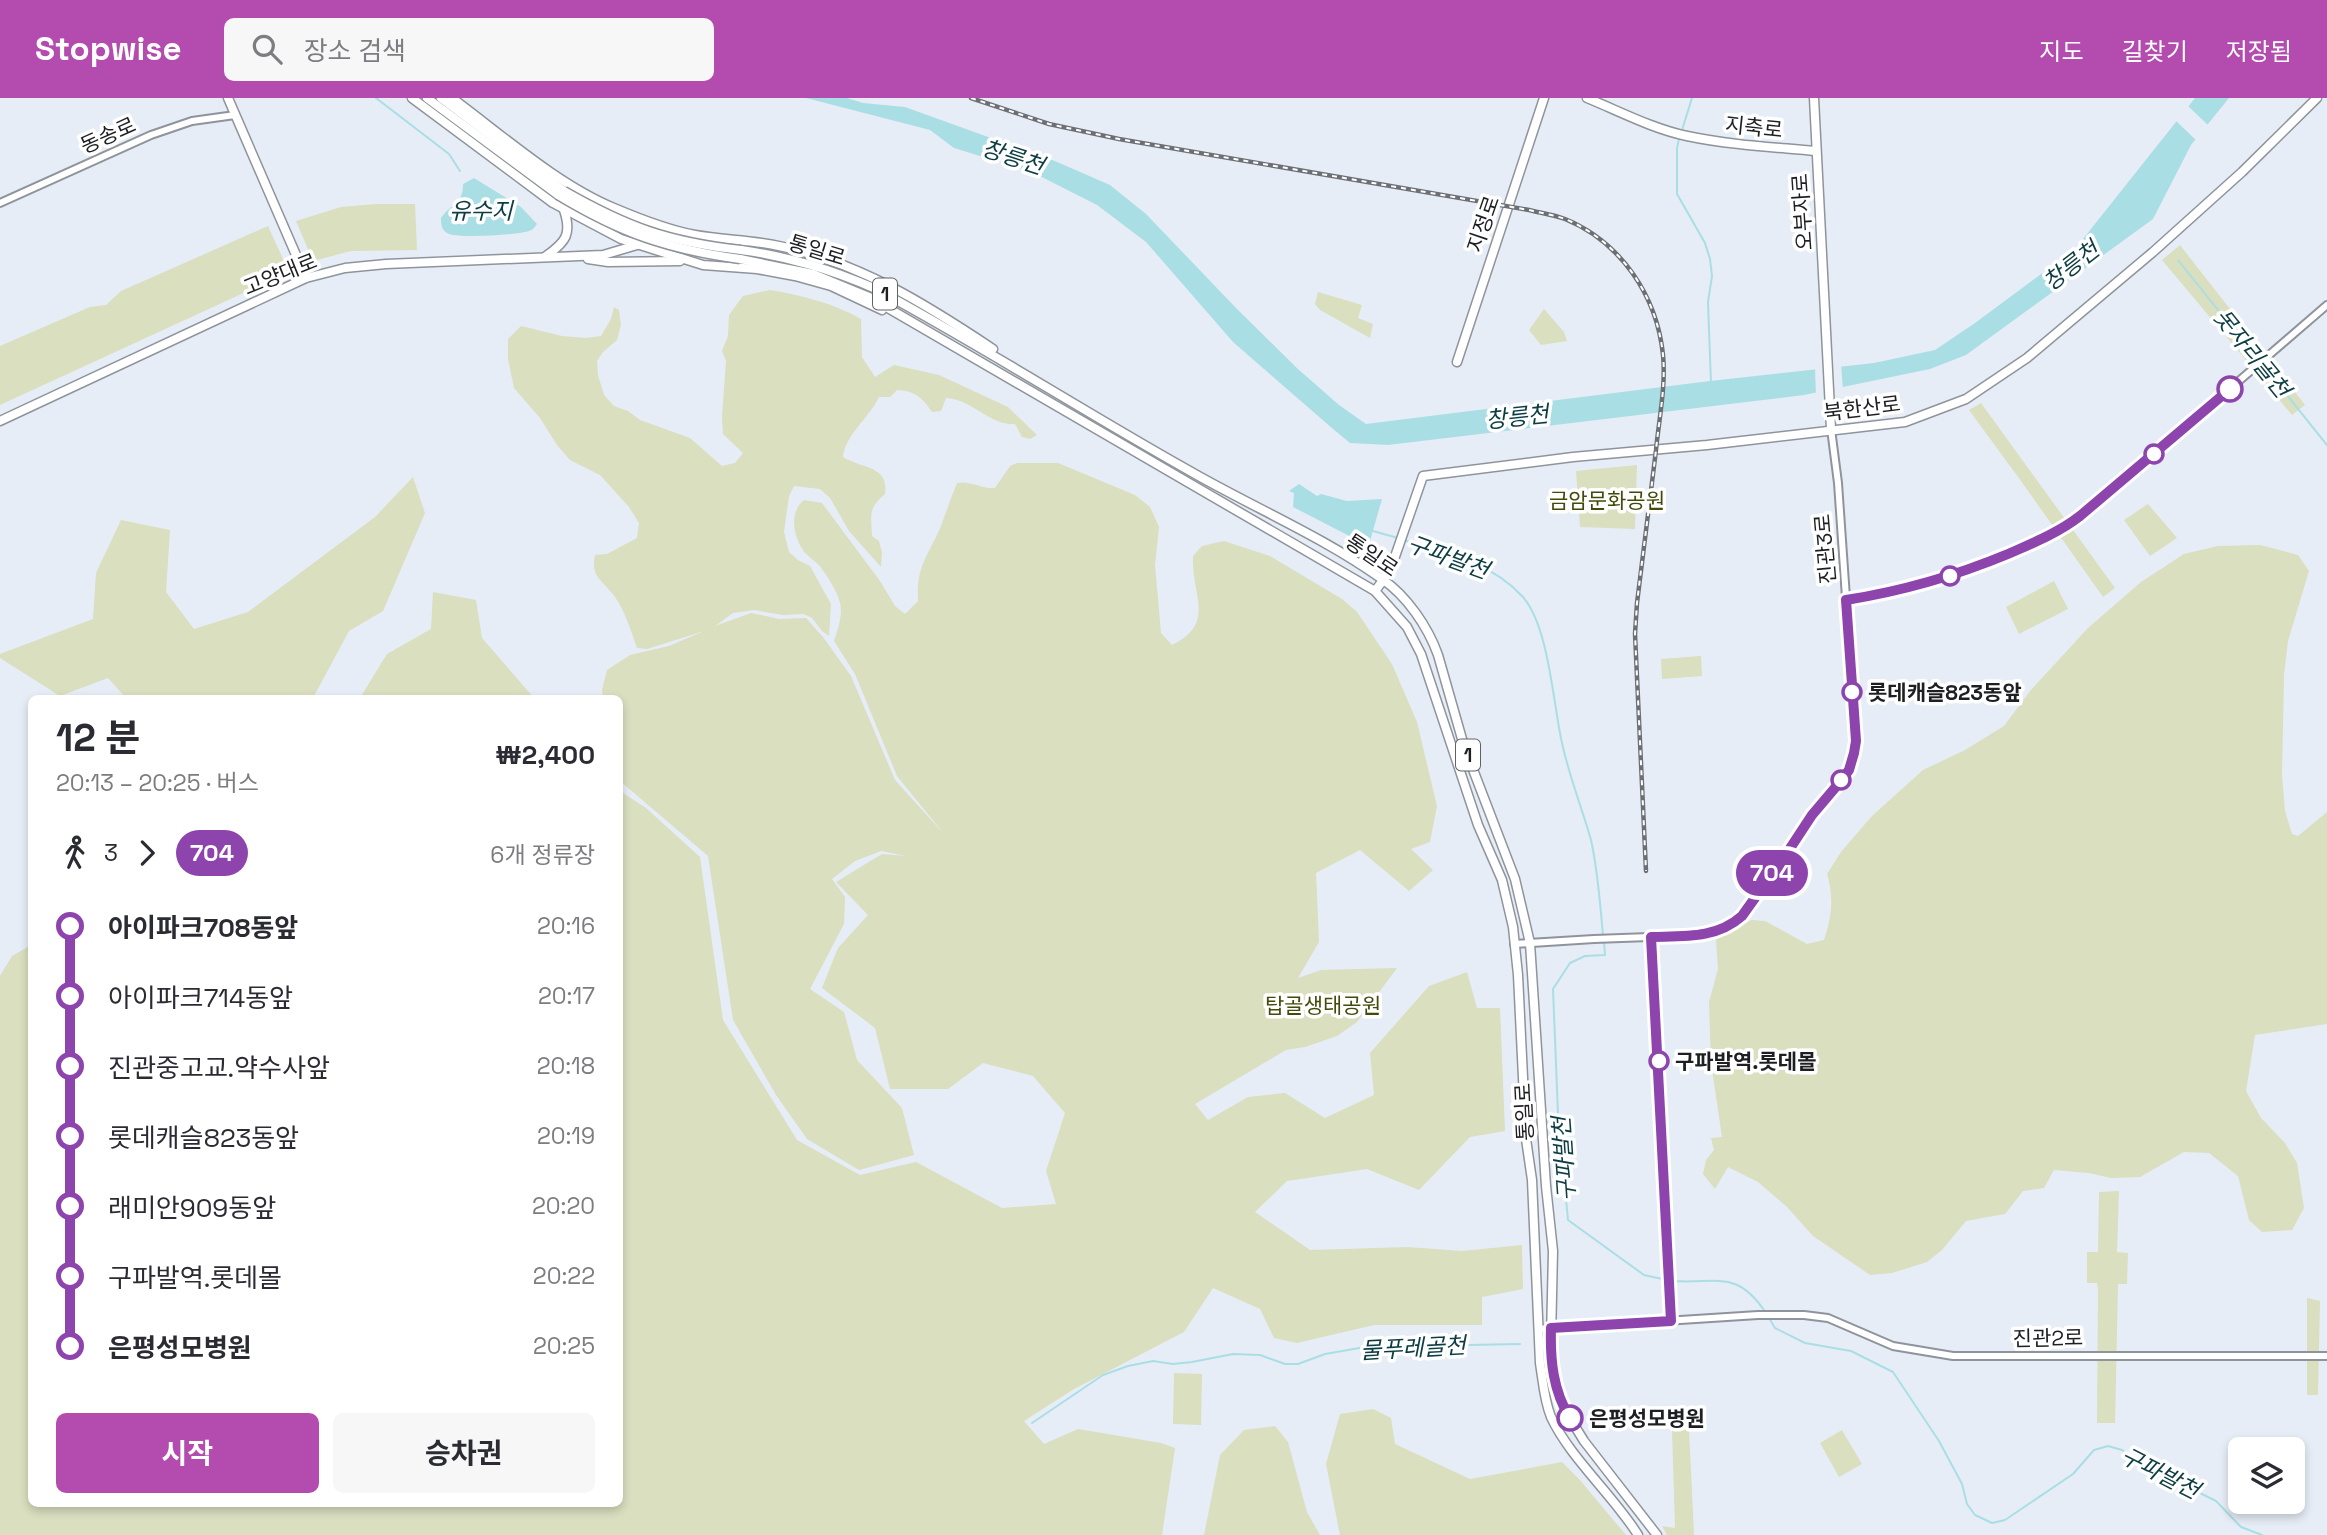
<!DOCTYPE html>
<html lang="ko">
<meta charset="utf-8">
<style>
body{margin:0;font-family:"Space Grotesk","Noto Sans KR",sans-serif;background:#f7f7f7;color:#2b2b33;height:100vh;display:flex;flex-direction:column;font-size:26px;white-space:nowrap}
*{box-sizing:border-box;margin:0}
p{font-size:23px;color:#7c7c81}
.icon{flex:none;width:38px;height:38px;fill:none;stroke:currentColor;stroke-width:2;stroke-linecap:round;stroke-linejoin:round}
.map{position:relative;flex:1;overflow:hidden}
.panel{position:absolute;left:28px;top:597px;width:595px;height:812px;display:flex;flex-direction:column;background:#fff;border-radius:10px;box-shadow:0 4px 10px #0003}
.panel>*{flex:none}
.badge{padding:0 14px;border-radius:23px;font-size:24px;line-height:46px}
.controls{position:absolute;left:2228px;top:1339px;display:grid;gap:14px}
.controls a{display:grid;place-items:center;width:77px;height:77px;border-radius:10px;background:#fff;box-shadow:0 4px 10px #0003;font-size:35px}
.map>.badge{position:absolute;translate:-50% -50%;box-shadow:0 0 0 4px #fff}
.legs{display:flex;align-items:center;gap:10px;height:77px;padding:0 28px;font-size:23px}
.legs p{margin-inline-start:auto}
.headline{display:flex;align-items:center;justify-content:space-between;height:119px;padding:0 28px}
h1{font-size:38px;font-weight:700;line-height:52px}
.cta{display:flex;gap:14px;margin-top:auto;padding:14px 28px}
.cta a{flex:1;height:80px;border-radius:10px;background:#b44bae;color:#fff;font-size:28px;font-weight:700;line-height:80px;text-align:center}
.cta a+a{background:#f7f7f7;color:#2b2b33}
ul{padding:0 28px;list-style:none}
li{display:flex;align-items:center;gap:24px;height:70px;font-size:26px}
li i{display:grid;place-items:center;width:10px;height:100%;margin:0 9px;background:currentColor}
li i::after{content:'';width:18px;height:18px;margin:-9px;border:5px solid;border-radius:50%;background:#fff}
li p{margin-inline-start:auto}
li:first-child i{background:linear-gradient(#0000 50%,currentColor 0)}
li:last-child i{background:linear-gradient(currentColor 50%,#0000 0)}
header{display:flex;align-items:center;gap:42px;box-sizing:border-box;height:98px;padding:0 35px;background:#b44bae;color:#fff}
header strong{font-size:33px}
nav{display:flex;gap:38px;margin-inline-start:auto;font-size:24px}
.search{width:490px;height:63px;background:#f7f7f7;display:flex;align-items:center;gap:18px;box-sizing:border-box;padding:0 24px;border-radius:10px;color:#7c7c81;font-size:26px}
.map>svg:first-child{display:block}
</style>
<header>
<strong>Stopwise</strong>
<div class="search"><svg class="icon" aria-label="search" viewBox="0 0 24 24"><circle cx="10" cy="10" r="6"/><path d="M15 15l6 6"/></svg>장소 검색</div>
<nav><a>지도</a><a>길찾기</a><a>저장됨</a></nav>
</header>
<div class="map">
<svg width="2327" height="1437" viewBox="0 0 2327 1437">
<rect width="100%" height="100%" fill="#e7edf6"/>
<!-- green -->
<g fill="#d9dfbf">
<polygon points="376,106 415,106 417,152 351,153 313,163 296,123 341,109"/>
<polygon points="268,128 289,174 0,307 0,248 90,209 106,207 121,193"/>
<polygon points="2180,147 2305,307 2292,317 2162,162"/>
<path d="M 770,192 C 801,197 833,205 861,221 L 862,259 L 875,279 L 894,267 L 939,277 L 1008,309 L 1037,337 L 1030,341 L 1022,339 L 1015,326 C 990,328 972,301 946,300 L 941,313 L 932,314 C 922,299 915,293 897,292 L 890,299 L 879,299 C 870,319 845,337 843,359 C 862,371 889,367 885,396 C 868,410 871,417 872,438 L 879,443 L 882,454 L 881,469 L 849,433 L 830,400 L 820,391 L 794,388 L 789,398 L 784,434 L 789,454 L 798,462 L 810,468 L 831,506 L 829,538 L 822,533 L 812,520 L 804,516 L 783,517 L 754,512 L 733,515 L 715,528 L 751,515 L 779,521 L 806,520 L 823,539 L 851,578 L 895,682 L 944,736 L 897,678 L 855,576 L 834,543 C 838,532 843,516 840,505 C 838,494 826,476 819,467 C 814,462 807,458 803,452 C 793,437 789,414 804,402 L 822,405 L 880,483 L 895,508 L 905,516 L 918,503 C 916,467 928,459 941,428 C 946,414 951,400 957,385 C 970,382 981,391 995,390 L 1010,368 L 1017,365 L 1058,365 L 1135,397 L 1150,409 L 1159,429 L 1155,467 L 1161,535 L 1172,547 C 1217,525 1191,497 1193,458 L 1202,448 L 1224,443 L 1270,458 L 1342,501 L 1357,514 L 1392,566 L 1417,624 L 1437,708 L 1430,744 L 1411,751 L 1433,772 L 1409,793 L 1360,752 L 1316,775 L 1319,844 L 1298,880 L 1321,872 L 1397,870 L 1357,924 L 1337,938 L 1305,949 L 1286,952 L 1195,1006 L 1208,1022 L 1248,999 L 1285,995 L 1325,1020 L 1374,997 L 1370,955 L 1429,888 L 1467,874 L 1477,910 L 1500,910 L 1505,1033 L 1470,1039 L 1419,1092 L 1367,1071 L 1287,1083 L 1255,1114 L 1310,1152 L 1408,1149 L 1462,1153 L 1522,1147 L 1523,1191 L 1482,1199 L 1482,1227 L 1374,1227 L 1297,1245 L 1274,1240 L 1260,1211 L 1213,1190 L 1184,1234 L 1074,1291 L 1024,1323 L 1044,1346 L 1078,1331 L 1161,1345 L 1175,1350 L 1162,1437 L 0,1437 L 0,878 L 12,858 L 31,847 L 32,1405 L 620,1405 L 620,693 L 646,710 L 700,759 L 723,922 L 797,1042 L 860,1077 L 916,1064 L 1002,1110 L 1056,1106 L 1046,1073 L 1065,1015 L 1033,978 L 983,965 L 948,991 L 890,991 L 875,930 L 822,890 L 838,850 L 868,817 L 836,784 L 882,756 L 906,758 L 881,753 L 855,763 L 832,781 L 845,799 L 844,826 L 810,891 L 844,914 L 857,962 L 902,1010 L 914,1057 L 859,1072 L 807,1041 L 776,997 L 733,922 L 708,758 L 620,683 L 620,600 L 603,600 L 602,592 L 607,572 L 630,557 L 669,548 L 704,533 L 647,551 L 637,550 C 631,533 625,513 615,499 C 604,483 590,480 595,457 L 607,456 L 637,440 L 639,425 L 629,409 L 600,377 L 570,362 L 557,347 L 540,320 L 514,290 L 508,261 L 508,241 L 521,228 L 562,238 L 586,240 L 601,238 L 611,221 L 614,209 L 619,212 L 621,227 L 617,242 L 603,254 L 597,263 L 598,277 L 604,297 L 614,308 L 628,313 L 640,322 L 690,340 L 722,368 L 735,365 L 743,355 L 723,336 L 722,319 L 726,263 L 722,253 L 728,238 L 729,217 L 743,198 Z"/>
<polygon points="1318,194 1362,207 1358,220 1373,226 1370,240 1320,212 1315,206"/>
<polygon points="1544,211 1564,234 1567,243 1541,247 1529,232"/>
<polygon points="1981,305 2115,490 2103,499 2021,383 1969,312"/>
<polygon points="1637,367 1635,431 1580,429 1576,373"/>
<polygon points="413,379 425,415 383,513 349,533 313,600 126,600 108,580 60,598 0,560 0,556 93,521 96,475 121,422 170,432 166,494 194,531 248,514 375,419"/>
<polygon points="2148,406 2177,440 2150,458 2124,422"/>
<path d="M 2260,447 L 2298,457 L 2309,473 L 2288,543 L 2284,577 L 2282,677 L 2285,713 L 2292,736 L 2298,738 L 2327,714 L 2327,926 L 2255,937 L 2246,993 L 2261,1020 L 2285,1045 L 2297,1065 L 2304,1110 L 2292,1132 L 2262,1134 L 2249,1122 L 2238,1078 L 2209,1055 L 2184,1054 L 2140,1079 L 2111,1080 L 2089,1075 L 2054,1072 L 2044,1090 L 2023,1093 L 2005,1116 L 1966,1123 L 1942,1152 L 1927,1164 L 1892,1175 L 1870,1177 L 1813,1138 L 1787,1109 L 1758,1084 L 1728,1069 L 1715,1091 L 1703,1076 L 1706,1062 L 1714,1052 L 1711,1040 L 1722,1039 L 1711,964 L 1709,904 L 1718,871 L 1716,841 L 1751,822 L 1765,823 L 1807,846 L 1824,842 C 1832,818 1834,800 1827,776 L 1841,754 L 1872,718 L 1923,672 L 1965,652 L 2004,628 L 2030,593 L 2088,530 L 2141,484 L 2184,456 L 2218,448 Z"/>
<polygon points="2054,483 2068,511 2019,536 2006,509"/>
<polygon points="433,494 476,502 482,540 534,600 360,600 387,556 431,531"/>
<polygon points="1701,558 1702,578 1662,581 1661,561"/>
<polygon points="2119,1093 2117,1154 2128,1155 2127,1186 2118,1186 2115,1325 2097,1325 2098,1192 2097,1185 2087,1185 2087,1154 2098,1154 2099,1094"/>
<polygon points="2307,1200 2320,1203 2318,1297 2307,1297"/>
<polygon points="1174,1275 1202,1276 1201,1327 1173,1326"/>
<polygon points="1373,1311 1391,1320 1395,1346 1470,1381 1562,1364 1579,1381 1626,1437 1340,1437 1326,1366 1340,1316"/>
<polygon points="1275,1328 1288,1344 1307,1414 1320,1437 1204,1437 1220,1357 1244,1332"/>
<polygon points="1672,1332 1689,1332 1694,1437 1667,1437 1662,1428 1675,1430"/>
<polygon points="1842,1332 1862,1366 1839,1379 1820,1345"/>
</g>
<!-- water -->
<g fill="#aadee5">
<polygon points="806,0 847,0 863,5 905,9 1055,63 1110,87 1146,116 1237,211 1298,271 1339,307 1366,326 1710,283 1874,265 1935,252 1975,225 2075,151 2195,0 2229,0 2191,47 2153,121 1966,257 1930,271 1804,297 1388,347 1350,345 1333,331 1233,244 1146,144 1097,107 1032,74 954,50 930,32"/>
<path d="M 474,80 L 521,109 L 537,126 C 534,130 534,131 529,133 C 517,137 456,141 447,135 C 441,131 441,126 441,120 C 451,105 463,107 463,86 Z"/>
<polygon points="1299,386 1317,398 1321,396 1347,403 1382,401 1370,443 1363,445 1293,409 1294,395 1289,393"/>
</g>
<!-- pier -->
<g fill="#e7edf6">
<polygon points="2186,6 2210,29 2198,44 2174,21"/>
<polygon points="1841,265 1843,293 1816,298 1815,268"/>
</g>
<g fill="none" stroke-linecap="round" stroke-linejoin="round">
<!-- stream -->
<g stroke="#aadee5" stroke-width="2">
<polyline points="376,0 449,56 460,73"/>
<polyline points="1682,32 1692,0"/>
<polyline points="1679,41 1677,50 1677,96 1705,145 1710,161 1712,178 1708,204 1711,286"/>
<polyline points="2178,162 2258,262"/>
<polyline points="2262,266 2327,347"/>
<polyline points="1373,433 1398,440"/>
<path d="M 1403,442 C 1445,454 1491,464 1522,498 C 1549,527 1553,606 1562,645 C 1569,678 1582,710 1591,742 C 1598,773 1600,806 1603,837"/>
<polyline points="1604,843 1605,857 1585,858 1570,865 1553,891 1558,1016 1568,1122 1644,1177 1667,1182"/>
<path d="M 1673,1183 C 1718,1186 1737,1171 1766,1215"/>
<polyline points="1769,1220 1775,1230 1805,1245 1851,1253 1893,1274 1939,1343 1962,1386 1967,1406 1975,1417 1992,1425 2005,1422 2073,1376 2094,1352 2108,1348 2122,1352 2140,1365 2216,1403 2241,1429 2262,1437"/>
<polyline points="1032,1325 1103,1277 1128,1268 1153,1263 1173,1266 1192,1264 1233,1256 1260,1257 1285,1266 1298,1266 1325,1256 1365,1249 1520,1246"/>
</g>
<!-- minor casing -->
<g stroke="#8f949c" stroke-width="10">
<g id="minor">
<polyline points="0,105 151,37 192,23 235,17"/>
<polyline points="1846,502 1888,495 1949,479 2024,449 2064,430 2175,338 2327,207"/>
<polyline points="1651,839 1671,1223"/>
<polyline points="1514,846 1594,841 1705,837 1734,825 1742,818 1787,755 1812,717 1849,672 1856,643 1838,385 1831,331"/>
<polyline points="1540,1231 1758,1217 1804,1217 1828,1220 1893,1248 1953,1258 2327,1258"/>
</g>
</g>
<!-- major casing -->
<g stroke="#8f949c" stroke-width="11">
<g id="major">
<polyline points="228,0 306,180"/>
<polyline points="412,0 553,105 621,141 703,167 757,171 795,178 831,188 882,212"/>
<polyline points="427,0 558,97"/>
<polyline points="441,0 564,93"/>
<path d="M 452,0 C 502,37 558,87 614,110 C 640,121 668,132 695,137 C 723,142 752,142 779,148 C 859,164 927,207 993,251"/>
<path d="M 1587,0 C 1619,13 1653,31 1687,38 C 1730,47 1772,49 1815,53"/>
<polyline points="1814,0 1831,331"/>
<path d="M 741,152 C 790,159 830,171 876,191 C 982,248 1083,313 1188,372 C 1252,409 1322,438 1382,481 C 1407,498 1428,529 1438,557 L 1464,648 L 1515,781 L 1530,845 L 1546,1088 L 1553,1153 L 1551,1241 L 1552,1265 L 1557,1295 L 1563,1309 L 1584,1343 L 1657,1437"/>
<path d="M 546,158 C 566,144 572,136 564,112"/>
<polyline points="588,161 608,164 680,163"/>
<path d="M 740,161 L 813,176 L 869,199 L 1375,493 L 1407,529 L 1421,556 L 1478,727 L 1502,782 L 1513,829 L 1518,877 L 1526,1041 L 1532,1082 L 1540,1265 C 1543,1283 1544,1302 1551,1319 C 1570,1360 1614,1398 1638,1437"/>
<polyline points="1457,264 1544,0"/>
<polyline points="0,323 306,180 345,170 386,166 603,157 637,147"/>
<polyline points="1375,493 1390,473 1423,378 1573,359 1707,347 1905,324 1966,301 2027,260 2153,154 2242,74 2317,0"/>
</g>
</g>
<!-- minor -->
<use href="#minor" stroke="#fff" stroke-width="6"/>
<!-- major -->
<use href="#major" stroke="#fff" stroke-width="8"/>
<!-- rail casing -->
<g stroke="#6c7075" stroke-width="4.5">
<path id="rail" d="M 971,0 L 1049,26 L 1119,41 L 1529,112 C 1541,115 1554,117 1565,121 C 1621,144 1657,198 1663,257 C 1666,288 1659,321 1656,352 C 1650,403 1643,454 1637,505 L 1635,536 L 1646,773"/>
</g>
<!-- rail -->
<use href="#rail" stroke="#fff" stroke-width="2" stroke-dasharray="5" stroke-linecap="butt"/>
<!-- major-bridge casing -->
<g stroke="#8f949c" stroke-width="11" stroke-linecap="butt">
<g id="major-bridge">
<path d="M 564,93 C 627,129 668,144 741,152"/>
<path d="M 558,97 C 621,135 667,151 740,161"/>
</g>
</g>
<!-- major-bridge -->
<use href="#major-bridge" stroke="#fff" stroke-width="8"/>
</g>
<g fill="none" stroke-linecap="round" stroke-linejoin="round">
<!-- line-1 casing -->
<g stroke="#fff" stroke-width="16">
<path id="line-1" d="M 1570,1320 C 1553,1293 1550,1262 1551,1230 L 1671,1223 L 1651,839 C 1684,838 1716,841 1742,818 L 1787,755 L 1812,717 L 1840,684 L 1849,672 L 1854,655 L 1856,643 L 1846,502 C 1903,493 1955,478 2008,456 C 2033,445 2058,435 2080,418 L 2230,291"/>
</g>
<!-- line-1 -->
<use href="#line-1" stroke="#8e44ad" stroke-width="10"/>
</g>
<!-- markers -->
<g fill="#fff" stroke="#8e44ad" stroke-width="3.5">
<circle cx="2230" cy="291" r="12"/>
<circle cx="2154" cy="356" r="9"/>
<circle cx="1950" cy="478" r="9"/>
<circle cx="1852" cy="594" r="9"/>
<circle cx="1841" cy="682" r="9"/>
<circle cx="1659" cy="963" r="9"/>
<circle cx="1570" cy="1320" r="12"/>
</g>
<g text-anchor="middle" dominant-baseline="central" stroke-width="7" stroke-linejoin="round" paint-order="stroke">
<!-- shield labels -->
<g fill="#fff" stroke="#616264" stroke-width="2">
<rect x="873" y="180.5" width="24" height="31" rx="5"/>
<rect x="1456" y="641.5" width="24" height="31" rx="5"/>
</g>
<g font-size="19" font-weight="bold" fill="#1d1f22">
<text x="885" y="196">1</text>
<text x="1468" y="657">1</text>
</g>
<!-- street labels -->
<g font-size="21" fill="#1d1f22" stroke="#fff">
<text transform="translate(1754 29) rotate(6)">지축로</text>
<text transform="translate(108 37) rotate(-24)">동송로</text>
<text transform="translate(1802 114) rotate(-94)">오부자로</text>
<text transform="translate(1483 126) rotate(-71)">지정로</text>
<text transform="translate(817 152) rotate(17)">통일로</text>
<text transform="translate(280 176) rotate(-22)">고양대로</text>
<text transform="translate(1862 310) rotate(-7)">북한산로</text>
<text transform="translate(1825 451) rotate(-95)">진관3로</text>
<text transform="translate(1372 457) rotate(34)">통일로</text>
<text transform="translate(1524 1014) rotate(-93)">통일로</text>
<text transform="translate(2048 1240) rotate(-1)">진관2로</text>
</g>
<!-- park labels -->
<g font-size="21" fill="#444b0a" stroke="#fff">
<text x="1607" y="402">금암문화공원</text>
<text x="1323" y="907">탑골생태공원</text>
</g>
<!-- stop labels -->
<g font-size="21" font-weight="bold" fill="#1d1f22" stroke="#fff" text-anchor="start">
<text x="1868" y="594">롯데캐슬823동앞</text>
<text x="1675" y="963">구파발역.롯데몰</text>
<text x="1589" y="1320">은평성모병원</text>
</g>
<!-- water labels -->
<g font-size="23" font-style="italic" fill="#0c3d42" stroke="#fff">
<text transform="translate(1013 59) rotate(18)">창릉천</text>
<text x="481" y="113">유수지</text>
<text transform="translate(2071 168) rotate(-38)">창릉천</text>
<text transform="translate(2252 255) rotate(51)">못자리골천</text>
<text transform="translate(1517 319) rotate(-6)">창릉천</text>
<text transform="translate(1448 459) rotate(20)">구파발천</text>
<text transform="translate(1564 1061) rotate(-94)">구파발천</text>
<text transform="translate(1413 1250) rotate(-3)">물푸레골천</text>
<text transform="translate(2160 1375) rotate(27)">구파발천</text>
</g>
</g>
</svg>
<div class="controls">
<a><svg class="icon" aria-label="layers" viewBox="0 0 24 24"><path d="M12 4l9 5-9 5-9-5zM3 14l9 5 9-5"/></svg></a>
</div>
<b class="badge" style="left:1772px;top:775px;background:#8e44ad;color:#fff">704</b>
<section class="panel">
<div class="headline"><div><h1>12 분</h1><p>20:13 – 20:25 · 버스</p></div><b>₩2,400</b></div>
<div class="legs"><svg class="icon" aria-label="walk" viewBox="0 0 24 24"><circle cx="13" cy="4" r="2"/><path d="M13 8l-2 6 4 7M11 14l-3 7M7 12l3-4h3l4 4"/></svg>3<svg class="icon" aria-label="forward" viewBox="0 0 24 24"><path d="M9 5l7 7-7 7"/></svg><b class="badge" style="background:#8e44ad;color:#fff">704</b><p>6개 정류장</p></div>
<ul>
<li><i style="color:#8e44ad"></i><b>아이파크708동앞</b><p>20:16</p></li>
<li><i style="color:#8e44ad"></i><span>아이파크714동앞</span><p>20:17</p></li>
<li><i style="color:#8e44ad"></i><span>진관중고교.약수사앞</span><p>20:18</p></li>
<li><i style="color:#8e44ad"></i><span>롯데캐슬823동앞</span><p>20:19</p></li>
<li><i style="color:#8e44ad"></i><span>래미안909동앞</span><p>20:20</p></li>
<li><i style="color:#8e44ad"></i><span>구파발역.롯데몰</span><p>20:22</p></li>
<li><i style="color:#8e44ad"></i><b>은평성모병원</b><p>20:25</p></li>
</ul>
<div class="cta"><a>시작</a><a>승차권</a></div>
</section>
</div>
